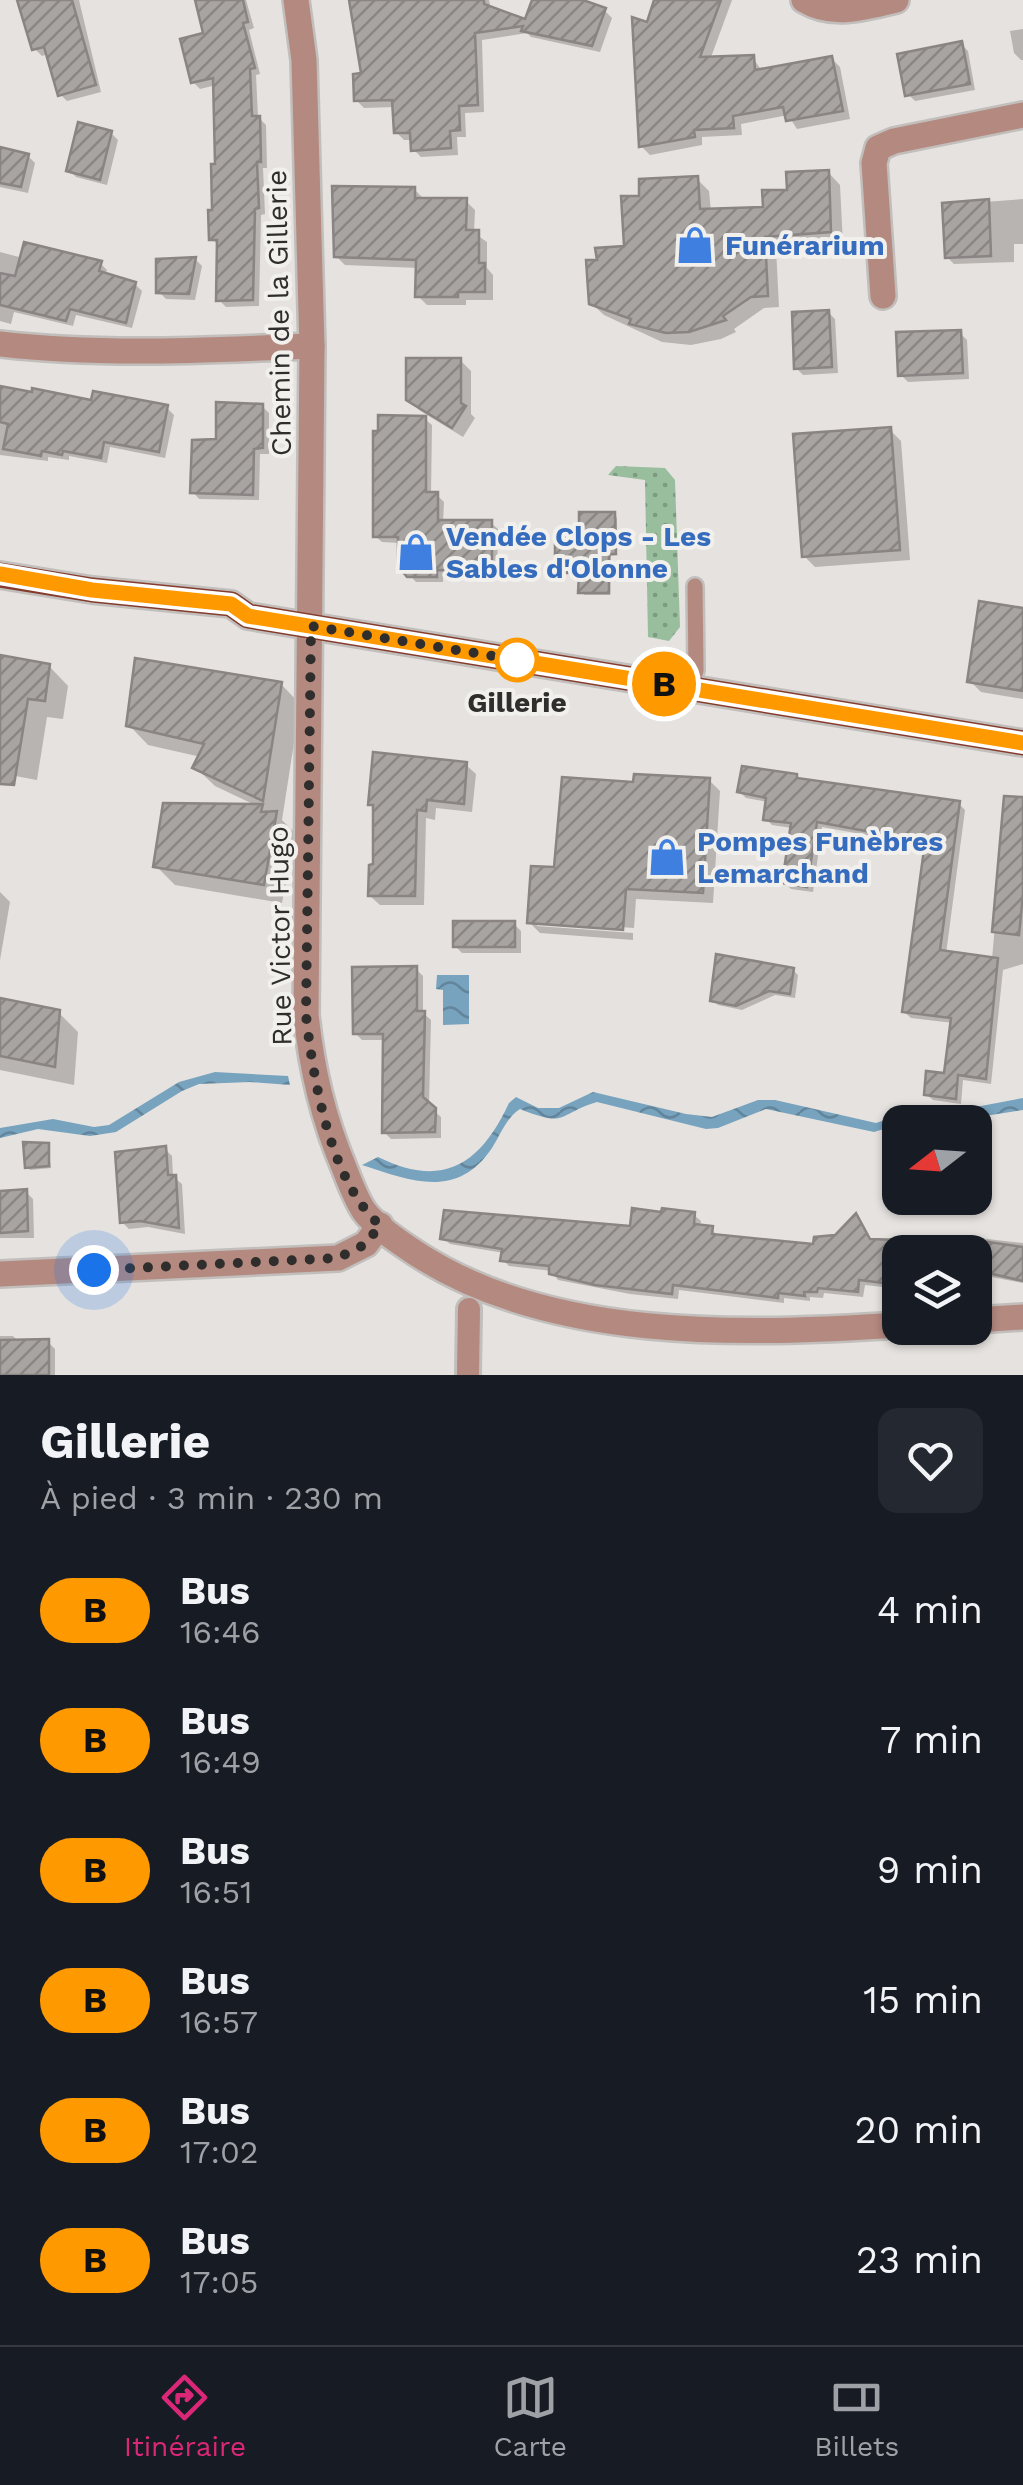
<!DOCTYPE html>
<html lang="fr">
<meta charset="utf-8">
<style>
body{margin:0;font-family:"Work Sans",sans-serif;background:#242831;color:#f1f3f6;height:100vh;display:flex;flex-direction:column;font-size:38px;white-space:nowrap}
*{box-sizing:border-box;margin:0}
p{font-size:32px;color:#9ea1a6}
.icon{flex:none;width:55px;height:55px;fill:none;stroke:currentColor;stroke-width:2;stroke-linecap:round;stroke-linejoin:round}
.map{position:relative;height:1375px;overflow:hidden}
.sheet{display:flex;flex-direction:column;background:#171b24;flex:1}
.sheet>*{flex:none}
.badge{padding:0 20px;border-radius:32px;font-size:35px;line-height:65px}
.needle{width:65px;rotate:253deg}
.tools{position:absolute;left:882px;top:1105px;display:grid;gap:20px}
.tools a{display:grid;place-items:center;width:110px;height:110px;border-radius:20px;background:#171b24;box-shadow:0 2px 8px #0004;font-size:50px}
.you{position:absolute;width:50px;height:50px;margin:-25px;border:8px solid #fff;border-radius:50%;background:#1a73e8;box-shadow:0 0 0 15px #1a73e833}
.map>.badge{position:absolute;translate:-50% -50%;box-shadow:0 0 0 5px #fff}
.round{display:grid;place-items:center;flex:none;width:105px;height:105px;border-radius:20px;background:#242831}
.overview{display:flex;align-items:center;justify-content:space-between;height:170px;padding:0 40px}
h1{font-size:48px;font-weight:700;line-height:75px}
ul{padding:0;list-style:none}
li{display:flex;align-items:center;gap:30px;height:130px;padding:0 40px}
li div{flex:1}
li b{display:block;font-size:38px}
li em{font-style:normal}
li .badge{min-width:110px;font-weight:700;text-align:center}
.tab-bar{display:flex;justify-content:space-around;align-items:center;height:140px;border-top:2px solid #363941;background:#171b24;font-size:28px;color:#9ea1a6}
.tab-bar a{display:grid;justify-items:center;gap:5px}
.tab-bar .on{color:#db2777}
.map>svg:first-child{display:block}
</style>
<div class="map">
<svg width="1023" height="1375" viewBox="0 0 1023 1375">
<defs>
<pattern id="grass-dots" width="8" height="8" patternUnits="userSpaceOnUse" patternTransform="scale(2.5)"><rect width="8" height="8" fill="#99be9d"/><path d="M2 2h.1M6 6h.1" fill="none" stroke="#7d9b80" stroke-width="1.8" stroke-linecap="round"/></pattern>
<pattern id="water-waves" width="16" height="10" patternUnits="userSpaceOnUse" patternTransform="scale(2.5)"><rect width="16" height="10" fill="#77a3be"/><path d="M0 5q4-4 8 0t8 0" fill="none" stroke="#62859b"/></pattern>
<pattern id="building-hatch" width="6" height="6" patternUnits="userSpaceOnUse" patternTransform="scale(2.5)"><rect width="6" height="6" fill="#a8a4a2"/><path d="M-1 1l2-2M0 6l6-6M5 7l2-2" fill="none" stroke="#898684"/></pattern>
</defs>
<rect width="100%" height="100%" fill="#e5e2df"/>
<!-- grass -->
<polygon fill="url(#grass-dots)" points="616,466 665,468 675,480 680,627 669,641 648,637 645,480 608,475"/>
<!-- water -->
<g fill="url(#water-waves)">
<polygon points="437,975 469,975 469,1024 443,1025 443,990 436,989"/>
<polygon points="215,1072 288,1076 290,1085 250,1082 199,1084 182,1091 116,1132 90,1136 38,1129 0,1138 0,1128 53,1119 94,1127 109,1125 179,1082"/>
<path d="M 593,1092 L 686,1114 L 712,1117 L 758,1100 L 775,1100 L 876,1123 L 927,1106 L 965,1109 L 1023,1098 L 1023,1110 L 966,1119 L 926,1116 L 874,1132 L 766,1109 L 718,1128 L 706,1129 L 597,1102 C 555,1115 568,1128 520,1109 C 506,1118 501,1134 492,1148 C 457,1200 411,1181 362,1165 L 378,1157 C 443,1189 480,1165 509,1103 L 516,1097 L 538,1108 L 559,1108 Z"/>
</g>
<!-- shadow -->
<g fill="#0003">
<polygon points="18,0 79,0 101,92 67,101 60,94 48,54 42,56 35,49"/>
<polygon points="197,0 246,0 254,28 249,30 260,74 256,75 258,117 266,125 267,168 263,168 265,214 261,215 259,306 226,307 219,300 219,246 211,238 218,166 216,85 200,89 193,82 206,35"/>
<polygon points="351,0 489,0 491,9 527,22 535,0 574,0 604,10 612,18 600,52 531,37 527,33 482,40 484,112 465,113 466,137 457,137 458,155 421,157 414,150 413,140 404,140 396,132 395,107 364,108 356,100 364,76"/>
<polygon points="657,0 732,0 710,60 753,58 762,71 831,58 840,67 850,119 797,129 788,115 741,124 742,135 702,137 702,145 650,155 641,146 648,26"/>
<polygon points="1023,29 1023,60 1021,60 1014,53 1010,31"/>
<polygon points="961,44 968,51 975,90 915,101 908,94"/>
<polygon points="111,133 118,140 107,185 76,177 69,170"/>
<polygon points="0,149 28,156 35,163 28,193 0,187"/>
<polygon points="828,172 840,185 843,244 776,248 779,307 764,308 734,329 736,332 721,339 691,345 662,342 604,315 591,303 599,262 627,249 642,198 697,179 709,191 711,211 766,209"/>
<polygon points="414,189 423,198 466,201 475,210 474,233 487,242 487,268 493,275 493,300 466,300 466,305 427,305 418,296 418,268 345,265 336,256"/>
<polygon points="1023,199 1023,244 1014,244 1014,262 954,264 947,257 945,205"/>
<polygon points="0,252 23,258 100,263 107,270 105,276 135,284 142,291 132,328 76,315 73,326 14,312 11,324 0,321"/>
<polygon points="195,259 202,266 195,300 166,299 159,292"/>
<polygon points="828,312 835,319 838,373 803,375 796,368"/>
<polygon points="960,333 967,340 969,379 908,382 901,375"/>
<polygon points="460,360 471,371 471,414 475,418 463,437 419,410 408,399"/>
<polygon points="0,389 93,403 167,408 174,415 165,458 110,447 107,463 69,456 69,460 48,457 48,461 0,455"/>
<polygon points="262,406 269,413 269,454 260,454 259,500 199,499 193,492 218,441"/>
<polygon points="425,419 432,425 431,495 437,495 444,502 443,523 491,523 498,529 497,577 443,576 443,582 416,582 400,565 400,543 382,542 375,536"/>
<polygon points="890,430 901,441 910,560 815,567 804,556"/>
<polygon points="614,515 617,518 617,555 611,556 610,595 584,595 581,575 558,572 581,540"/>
<polygon points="1023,611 1023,699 981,692 970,681"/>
<polygon points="0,658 49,666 68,686 63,719 47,717 37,780 10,775 0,765"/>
<polygon points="281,684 300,704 282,820 295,833 282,903 175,885 156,866 257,806 215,786 195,767 201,757 148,745 129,725"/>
<polygon points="466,765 476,774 472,812 436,808 435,820 426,818 424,905 380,905 370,896 375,866 376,808 371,804"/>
<polygon points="796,777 800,781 959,804 965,810 946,954 992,959 1004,824 1023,826 1023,964 1003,970 991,1084 963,1080 961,1104 933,1100 926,1094 946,1075 953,1023 911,1018 904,1012 927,846 822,827 813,892 791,889 784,882 792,828 772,825 766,819 768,802 746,798 740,792"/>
<polygon points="709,780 720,791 713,903 636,899 634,928 537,921 537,926 633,933 633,940 540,933 529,922 556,870 635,785"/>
<polygon points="0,892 10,902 0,960"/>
<polygon points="514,924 521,931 521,953 462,953 455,946"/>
<polygon points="416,969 423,976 423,1013 431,1020 429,1106 441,1117 441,1138 391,1139 384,1132 386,1040 362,1040 355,1033"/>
<polygon points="793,970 798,975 795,998 775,995 742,1010 718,1005 713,1000"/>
<polygon points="0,1000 59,1013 78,1032 74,1085 0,1070"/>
<polygon points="48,1145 51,1168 30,1170 27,1167"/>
<polygon points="165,1149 172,1156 173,1177 182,1184 185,1234 148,1227 129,1229 122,1222"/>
<polygon points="26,1192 33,1199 34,1238 0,1238 0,1193"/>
<polygon points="694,1215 701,1221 700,1227 711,1228 718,1237 815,1247 836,1237 856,1217 872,1242 915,1244 914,1238 970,1244 970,1237 1023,1243 1023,1283 991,1277 989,1289 975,1288 975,1252 900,1252 900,1289 865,1285 863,1297 824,1293 823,1298 810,1297 810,1301 784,1298 784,1303 679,1290 678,1299 630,1294 558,1280 552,1271 509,1266 503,1260 504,1253 450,1244 443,1238 632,1229"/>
<polygon points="0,1336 13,1336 19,1342 48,1342 55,1349 55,1375 0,1375"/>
</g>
<!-- building -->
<g fill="url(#building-hatch)" stroke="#8a8584" stroke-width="2.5">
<polygon points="17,0 72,0 96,85 58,96 44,47 32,50"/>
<polygon points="195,0 243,0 248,22 243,23 255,68 250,69 252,116 260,116 261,162 257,162 259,208 255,209 253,300 216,301 217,240 209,240 208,210 212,210 211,164 215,164 213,78 191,83 180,39 203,33"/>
<polygon points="349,0 484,0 484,4 525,19 532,0 583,0 606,8 592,46 521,31 523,26 475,33 478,105 459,106 460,130 450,131 451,148 411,151 410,133 394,133 392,100 354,101 353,74 361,73"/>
<polygon points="654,0 721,0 700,57 754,55 755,70 832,56 843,111 786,121 783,107 733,116 734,128 694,130 695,137 639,147 632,17 647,22"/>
<polygon points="962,41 970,84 905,96 897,54"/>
<polygon points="78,122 112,131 100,180 66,171"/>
<polygon points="0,147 29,154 21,187 0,183"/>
<polygon points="829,170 831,232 765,237 768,296 751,297 723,316 726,320 689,332 666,333 629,324 631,319 589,304 586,260 597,260 595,248 624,246 621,196 639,196 639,179 698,176 700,209 763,207 762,190 787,190 786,172"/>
<polygon points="332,186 415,187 415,198 467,198 466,230 479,230 479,263 485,263 485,292 458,292 458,297 415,297 416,260 334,257"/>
<polygon points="989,199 991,256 945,258 942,203"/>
<polygon points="24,242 102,261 99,271 136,282 126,323 70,309 66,321 0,305 0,273 15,276"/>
<polygon points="196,257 189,294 156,293 156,259"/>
<polygon points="829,310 832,367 794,369 792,312"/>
<polygon points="961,330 963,373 898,376 896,332"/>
<polygon points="406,358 461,358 461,403 466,406 452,428 406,400"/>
<polygon points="0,386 32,392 32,388 91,400 93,391 168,405 159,452 104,442 101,458 63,451 62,455 42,451 41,456 3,449 8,424 0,422"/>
<polygon points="216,402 263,404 263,448 254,449 253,495 190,493 192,440 216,439"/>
<polygon points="378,415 426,416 426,492 438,492 438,520 492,520 492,571 437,570 437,577 407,577 398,566 398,537 373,537 373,431 378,431"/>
<polygon points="891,427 900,550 802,557 793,434"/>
<polygon points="579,512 615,512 616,554 609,554 609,593 578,593 579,573 555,573 555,537 579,537"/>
<polygon points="979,601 1023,608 1023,691 967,682"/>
<polygon points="0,655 50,664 45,701 28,699 14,785 0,784"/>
<polygon points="135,658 282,682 263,801 192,768 204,744 126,726"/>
<polygon points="373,752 467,762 464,804 427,800 426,811 417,810 415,896 368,896 369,865 373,864 373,805 368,805"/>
<polygon points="742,766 797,774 797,778 960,801 940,950 998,958 986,1079 958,1075 956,1099 924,1095 926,1071 944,1073 951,1018 902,1012 925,842 817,822 807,887 782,883 791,823 763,820 766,798 737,792"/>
<polygon points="634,774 710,778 703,893 626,889 623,930 527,923 531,866 554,867 562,777 633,782"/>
<polygon points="1004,796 1023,797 1023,894 1019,935 992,932"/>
<polygon points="163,803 263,804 261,812 277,811 264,885 153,867"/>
<rect x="453" y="921" width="62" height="26"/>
<polygon points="716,954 794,968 790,994 769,991 736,1006 710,1001"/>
<polygon points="417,966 417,1011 425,1011 423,1097 436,1108 435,1132 382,1133 383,1034 353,1034 352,967"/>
<polygon points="0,998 60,1010 55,1067 0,1056"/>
<polygon points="23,1142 49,1143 49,1166 25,1168"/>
<polygon points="166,1146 168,1175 176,1175 179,1228 140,1221 120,1223 115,1152"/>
<polygon points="27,1189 28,1231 0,1233 0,1191"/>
<polygon points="632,1208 661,1212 662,1208 695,1212 694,1224 713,1226 712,1234 813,1244 814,1237 835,1235 856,1213 870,1239 900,1240 900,1285 859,1280 858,1292 818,1288 817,1292 804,1292 805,1296 778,1293 778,1298 673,1285 672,1294 595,1285 549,1274 549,1266 500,1261 502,1249 440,1239 444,1210 630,1226"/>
<polygon points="975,1240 1023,1247 1023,1281 975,1270"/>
<polygon points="49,1339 49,1375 0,1375 0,1340"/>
</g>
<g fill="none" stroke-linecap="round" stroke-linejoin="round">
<!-- service casing -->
<g stroke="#c1bebb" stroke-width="20">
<polyline id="service" points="691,688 696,670 695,586"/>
</g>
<!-- pedestrian casing -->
<g stroke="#c1bebb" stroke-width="28">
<polyline id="pedestrian" points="468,1375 469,1309"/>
</g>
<!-- minor casing -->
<g stroke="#c1bebb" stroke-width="30">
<g id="minor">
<path d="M 296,0 L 304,60 L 312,346 L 306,1015 C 312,1070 323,1118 345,1170 C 350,1183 356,1199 364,1211 C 375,1226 396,1240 411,1250 C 546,1342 743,1335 900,1325"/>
<path d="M 804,0 C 833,18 865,7 896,0"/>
<polyline points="883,296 874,163 878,148 894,141 1023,115"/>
<path d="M 0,344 C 103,356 208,350 312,346"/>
<polyline points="0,1274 338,1258 366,1244 380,1225"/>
<polyline points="975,1320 1023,1317"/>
</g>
</g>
<!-- primary casing -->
<g stroke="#c1bebb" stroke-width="30">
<polyline id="primary" points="0,575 92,590 231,604 248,616 1023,743"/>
</g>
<!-- service -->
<use href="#service" stroke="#b4897f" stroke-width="15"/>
<!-- pedestrian -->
<use href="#pedestrian" stroke="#b4897f" stroke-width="22"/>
<!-- minor -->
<use href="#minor" stroke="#b4897f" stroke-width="25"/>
<!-- primary -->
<use href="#primary" stroke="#853c2d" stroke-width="25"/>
</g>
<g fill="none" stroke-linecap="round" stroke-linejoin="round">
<!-- line casing -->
<g stroke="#fff" stroke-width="22">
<polyline id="line" points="0,574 92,590 231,604 248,616 1023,743"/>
</g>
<!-- line -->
<use href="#line" stroke="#f90" stroke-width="15"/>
<!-- walk -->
<path stroke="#2f2e2d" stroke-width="10" stroke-dasharray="0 18" d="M 94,1270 L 338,1258 L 366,1244 L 380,1225 C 330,1182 313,1078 306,1015 L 311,626 L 517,660"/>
</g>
<!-- icons -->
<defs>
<g id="shop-bare" transform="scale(3)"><path d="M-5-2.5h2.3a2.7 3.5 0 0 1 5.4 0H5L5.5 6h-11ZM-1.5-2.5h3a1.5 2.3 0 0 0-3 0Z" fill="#3f7fe0" stroke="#f2f0ec" stroke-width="2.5" paint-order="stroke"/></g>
</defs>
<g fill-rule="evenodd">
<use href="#shop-bare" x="695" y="245"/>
<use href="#shop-bare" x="416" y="552"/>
<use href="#shop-bare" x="667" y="857"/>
</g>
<!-- markers -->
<circle fill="#fff" stroke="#f90" stroke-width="5" cx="517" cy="660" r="20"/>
<g text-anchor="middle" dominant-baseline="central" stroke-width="8" stroke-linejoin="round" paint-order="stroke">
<!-- shop labels -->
<g font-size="28" font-weight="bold" fill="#366cbe" stroke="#f2f0ec" text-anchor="start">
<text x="725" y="245">Funérarium</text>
<text x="446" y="536">Vendée Clops - Les<tspan x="446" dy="32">Sables d'Olonne</tspan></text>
<text x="697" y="841">Pompes Funèbres<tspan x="697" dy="32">Lemarchand</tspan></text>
</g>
<!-- street labels -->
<g font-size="28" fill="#2f2e2d" stroke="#f2f0ec">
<text transform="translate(279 313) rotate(-91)">Chemin de la Gillerie</text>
<text transform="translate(280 936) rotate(-91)">Rue Victor Hugo</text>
</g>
<!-- stop labels -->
<g font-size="28" font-weight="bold" fill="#2f2e2d" stroke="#f2f0ec">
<text x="517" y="702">Gillerie</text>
</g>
</g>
</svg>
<div class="tools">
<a><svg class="needle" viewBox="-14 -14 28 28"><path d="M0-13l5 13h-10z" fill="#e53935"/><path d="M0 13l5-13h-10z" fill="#9ea1a6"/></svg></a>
<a><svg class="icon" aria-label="layers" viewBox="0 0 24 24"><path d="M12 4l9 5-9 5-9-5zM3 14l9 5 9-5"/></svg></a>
</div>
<div class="you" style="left:94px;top:1270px"></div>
<b class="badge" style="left:664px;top:684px;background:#f90;color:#111">B</b>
</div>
<section class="sheet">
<div class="overview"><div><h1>Gillerie</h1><p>À pied · 3 min · 230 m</p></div><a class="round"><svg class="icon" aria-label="heart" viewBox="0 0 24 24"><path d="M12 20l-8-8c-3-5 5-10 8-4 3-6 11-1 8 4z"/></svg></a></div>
<ul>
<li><span class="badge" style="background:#f90;color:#111">B</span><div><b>Bus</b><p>16:46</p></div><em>4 min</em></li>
<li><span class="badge" style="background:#f90;color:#111">B</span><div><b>Bus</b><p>16:49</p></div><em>7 min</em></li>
<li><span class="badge" style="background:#f90;color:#111">B</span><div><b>Bus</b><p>16:51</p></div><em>9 min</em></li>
<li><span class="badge" style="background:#f90;color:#111">B</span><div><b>Bus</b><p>16:57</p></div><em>15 min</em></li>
<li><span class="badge" style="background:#f90;color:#111">B</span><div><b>Bus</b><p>17:02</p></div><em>20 min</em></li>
<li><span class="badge" style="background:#f90;color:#111">B</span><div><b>Bus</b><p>17:05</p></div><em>23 min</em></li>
</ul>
</section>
<nav class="tab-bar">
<a class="on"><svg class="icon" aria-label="directions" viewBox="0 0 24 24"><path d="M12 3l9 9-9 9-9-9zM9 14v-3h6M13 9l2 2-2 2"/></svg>Itinéraire</a>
<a><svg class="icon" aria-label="map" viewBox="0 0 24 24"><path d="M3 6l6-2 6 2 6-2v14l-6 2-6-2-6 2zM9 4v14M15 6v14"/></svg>Carte</a>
<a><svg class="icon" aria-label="tickets" viewBox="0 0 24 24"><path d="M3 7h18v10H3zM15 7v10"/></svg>Billets</a>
</nav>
